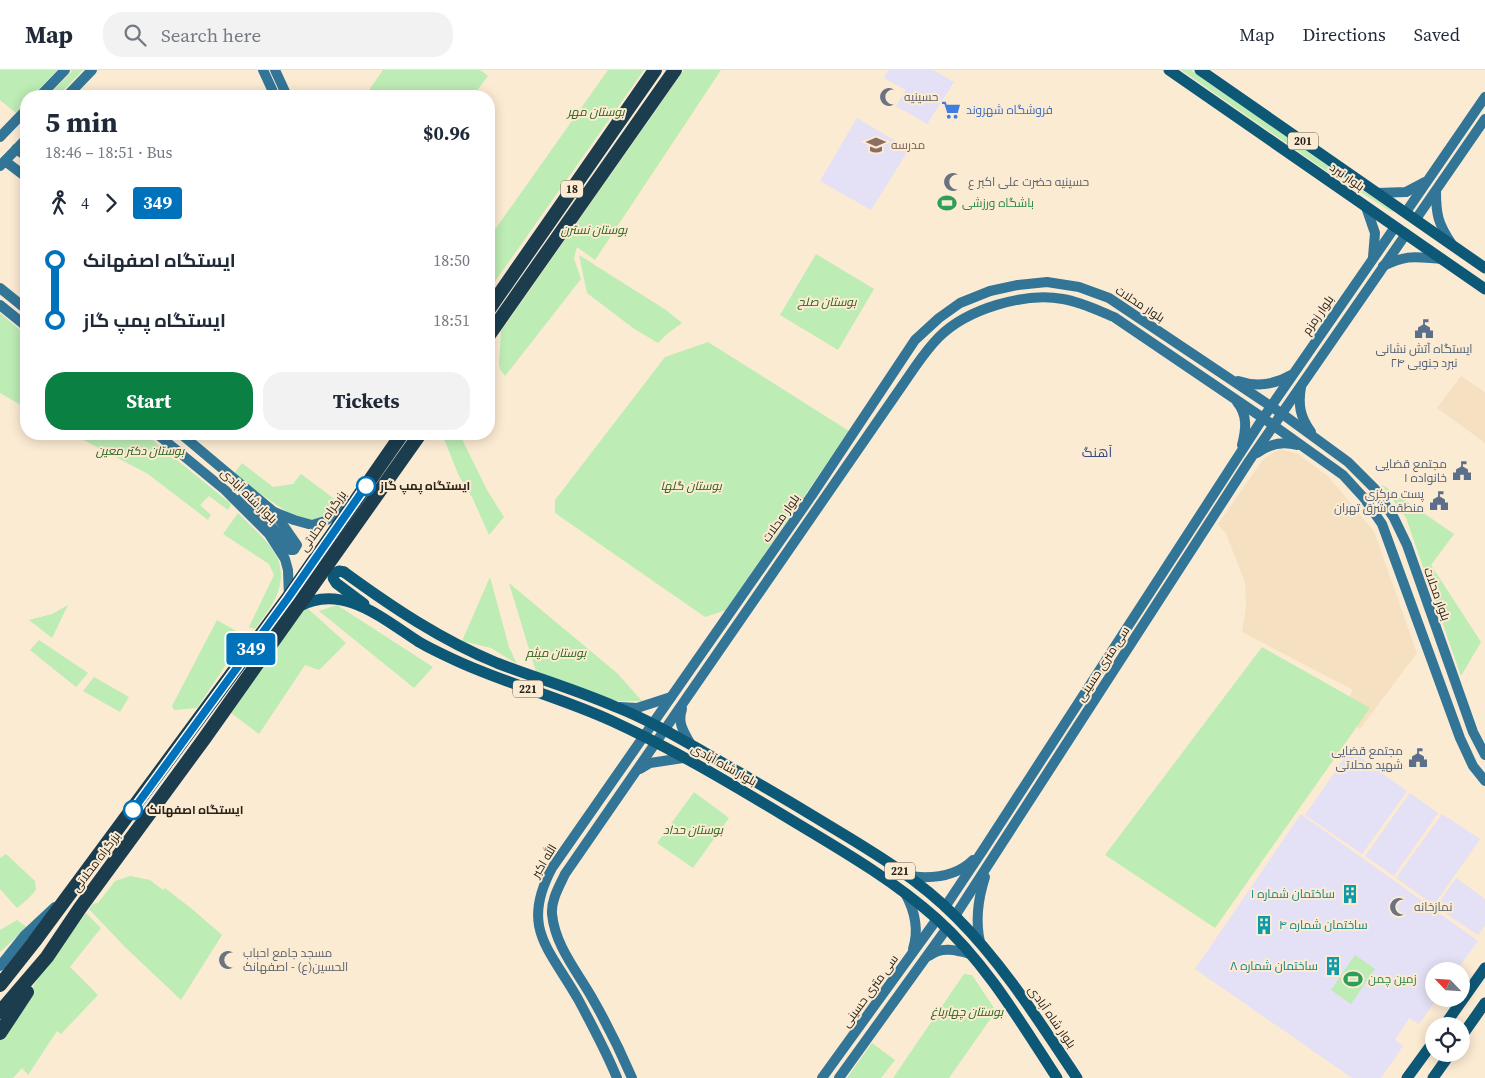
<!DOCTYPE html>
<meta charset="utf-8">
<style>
body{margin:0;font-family:"Source Serif 4",Cairo,serif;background:#f2f2f3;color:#1f2937;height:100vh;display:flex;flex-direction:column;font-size:19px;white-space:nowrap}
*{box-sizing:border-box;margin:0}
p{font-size:16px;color:#747a83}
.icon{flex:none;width:28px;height:28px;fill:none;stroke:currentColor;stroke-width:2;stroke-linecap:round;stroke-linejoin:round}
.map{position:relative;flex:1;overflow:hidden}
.sheet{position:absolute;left:20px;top:20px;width:475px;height:350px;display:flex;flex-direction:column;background:#fff;border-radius:20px;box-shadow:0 2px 12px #0003}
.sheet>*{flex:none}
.badge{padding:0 10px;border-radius:4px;font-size:18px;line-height:32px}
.needle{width:32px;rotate:295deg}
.tools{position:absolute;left:1425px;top:892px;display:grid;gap:10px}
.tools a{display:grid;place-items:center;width:45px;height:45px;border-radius:50%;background:#fff;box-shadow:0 2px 12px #0003;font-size:25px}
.map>.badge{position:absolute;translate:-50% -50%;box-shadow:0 0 0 2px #fff}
.legs{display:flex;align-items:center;gap:8px;height:55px;padding:0 25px;font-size:16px}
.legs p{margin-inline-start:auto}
.overview{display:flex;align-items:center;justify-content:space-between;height:85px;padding:0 25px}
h1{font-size:28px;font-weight:700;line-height:38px}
.action{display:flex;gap:10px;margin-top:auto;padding:10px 25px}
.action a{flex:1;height:58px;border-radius:20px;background:#0b8043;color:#fff;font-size:20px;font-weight:700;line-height:58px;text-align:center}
.action a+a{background:#f2f2f3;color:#1f2937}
ul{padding:0 25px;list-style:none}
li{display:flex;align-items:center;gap:18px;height:60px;font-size:19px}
li i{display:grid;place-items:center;width:8px;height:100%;margin:0 6px;background:currentColor}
li i::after{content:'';width:12px;height:12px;margin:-6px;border:4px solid;border-radius:50%;background:#fff}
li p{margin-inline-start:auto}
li:first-child i{background:linear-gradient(#0000 50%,currentColor 0)}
li:last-child i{background:linear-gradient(currentColor 50%,#0000 0)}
header{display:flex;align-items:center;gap:30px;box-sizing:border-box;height:70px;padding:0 25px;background:#fff;border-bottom:1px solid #e0e1e3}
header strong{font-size:24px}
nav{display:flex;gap:28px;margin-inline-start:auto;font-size:18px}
.search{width:350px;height:45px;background:#f2f2f3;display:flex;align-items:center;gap:12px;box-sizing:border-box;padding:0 18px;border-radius:20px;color:#747a83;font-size:19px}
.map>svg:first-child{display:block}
</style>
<header>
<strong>Map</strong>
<div class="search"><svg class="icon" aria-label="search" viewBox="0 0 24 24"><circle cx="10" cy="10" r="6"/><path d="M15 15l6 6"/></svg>Search here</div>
<nav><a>Map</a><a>Directions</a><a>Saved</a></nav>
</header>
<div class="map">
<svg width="1485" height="1008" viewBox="0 0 1485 1008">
<rect width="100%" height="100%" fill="#fcebd3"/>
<!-- built -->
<g fill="#f6e0c2">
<polygon points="1461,306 1485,322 1485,373 1437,338"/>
<polygon points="1280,379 1298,384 1328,406 1374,461 1417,583 1360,659 1338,645 1353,620 1242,562 1246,536 1245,512 1226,464 1218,454 1264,388"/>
</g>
<!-- education -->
<g fill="#e4e0f6">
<polygon points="888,0 933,0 954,12 927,54 896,36 906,20 884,8"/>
<polygon points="857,48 909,79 871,140 820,111"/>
<polygon points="1350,680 1407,721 1362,784 1305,745"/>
<polygon points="1410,723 1438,743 1394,806 1365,786"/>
<polygon points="1301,744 1478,871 1456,901 1434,901 1434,929 1437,929 1419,954 1409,948 1395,970 1403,976 1381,1008 1352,1008 1195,899"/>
<polygon points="1442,744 1480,769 1434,835 1396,808"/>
<polygon points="1456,808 1485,829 1485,855 1478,865 1436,837"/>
</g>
<!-- green -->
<g fill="#bdecb4">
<polygon points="0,0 57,0 32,26 26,26 26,32 16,43 0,30"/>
<polygon points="73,0 83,0 58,26 48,26"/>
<polygon points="383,0 480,0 488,6 473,26 365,26"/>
<polygon points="608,0 644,0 489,220 489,168"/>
<polygon points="684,0 721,0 595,190 577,177 574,188 581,209 505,306 500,299 499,294 501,261"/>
<polygon points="1181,0 1191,0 1394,142 1390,141 1359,121 1351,118"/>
<polygon points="816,184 874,219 838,280 780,245"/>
<polygon points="579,185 666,240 682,253 667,264 658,273 633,258 587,223"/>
<polygon points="0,243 26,265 26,338 0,323"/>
<polygon points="708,272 849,361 726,540 705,547 555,443 555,430 665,287"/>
<polygon points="72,364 145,364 231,434 228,440 209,426 200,435 211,445 208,450 148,404"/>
<polygon points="442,364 461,364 461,367 487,420 504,447 489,465 472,427 459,406"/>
<path d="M 242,393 L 273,417 L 293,414 L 301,404 L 340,433 C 331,442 320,450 306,450 C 293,450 247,413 234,404 Z"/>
<polygon points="1381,414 1454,464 1431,495 1481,572 1461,606 1406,448"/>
<path d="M 238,443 C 264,470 294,488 275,529 C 270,539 262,549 255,559 L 249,557 L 274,505 L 269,494 L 223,464 Z"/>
<polygon points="490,507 509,577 517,594 491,578 462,571"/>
<polygon points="509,513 617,603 642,631 616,631 536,602"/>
<polygon points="68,535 52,568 29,550 52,544"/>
<polygon points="337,535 433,597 414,618 319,541"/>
<polygon points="305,536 346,573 319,600 305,595 259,664 231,643"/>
<polygon points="217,550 245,566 197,638 174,640 172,636"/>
<polygon points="39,570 88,603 76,617 30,580"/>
<polygon points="1262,577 1370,638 1215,858 1105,785"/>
<polygon points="94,607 129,627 120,642 83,621"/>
<polygon points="694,722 729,748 693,798 657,773"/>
<polygon points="6,784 35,811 36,820 28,829 17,838 0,819 0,788"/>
<polygon points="130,806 150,810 163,820 165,818 192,839 222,865 181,930 125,877 89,839 93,834 98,833 115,811"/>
<polygon points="86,843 101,858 70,897 98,925 61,964 57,961 28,1005 22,998 13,1008 0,1008 0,970 40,905"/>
<polygon points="17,850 27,857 0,882 0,860"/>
<polygon points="1355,885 1375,899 1351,934 1331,920"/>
<polygon points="964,904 972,905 996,941 949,1008 893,1008"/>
<polygon points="872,973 895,990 881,1008 847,1008"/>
</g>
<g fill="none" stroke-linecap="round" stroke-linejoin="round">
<!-- secondary -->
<g stroke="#337596" stroke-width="10">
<polyline points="263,0 275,26"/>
<polyline points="275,0 287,26"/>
<polyline points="40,26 65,0"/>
<polyline points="67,26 92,0"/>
<polyline points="0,67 26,40"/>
<polyline points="16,79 26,86"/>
<polyline points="5,91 26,107"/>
<polyline points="0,96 26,69"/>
<path d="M 1436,121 C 1436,145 1438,153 1451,173"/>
<polyline points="1377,123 1406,122 1425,112"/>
<polyline points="1366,137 1375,163 1373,187"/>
<polyline points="1406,142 1485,27"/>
<polyline points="1416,149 1485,49"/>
<path d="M 1383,196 C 1409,184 1414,187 1442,189"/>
<polyline points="0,218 26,239"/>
<polyline points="0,235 26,256"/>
<path d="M 1238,311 C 1256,317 1274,315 1291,305"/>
<path d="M 1301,317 C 1298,335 1300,347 1311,362"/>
<path d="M 1237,332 C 1248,345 1246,360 1242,375"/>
<polyline points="157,364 225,420 269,464 285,489 288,500 289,527"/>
<polyline points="181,364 274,442 294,450 312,455 325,451 350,435"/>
<path d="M 1257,383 C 1269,374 1282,371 1297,375"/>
<polyline points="241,429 265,448 290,480 294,480 297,475 274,442"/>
<polyline points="620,637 637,638 671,627"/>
<path d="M 682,639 C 677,653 684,662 691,675"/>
<polyline points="640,699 650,693 683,688"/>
<path d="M 908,806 C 931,809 956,807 973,790"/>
<path d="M 905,823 C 915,841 919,860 913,879"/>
<polyline points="945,837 983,780 1263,348 1395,157"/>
<polyline points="955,846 1249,391 1406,164"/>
<path d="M 980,872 C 975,850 978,829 985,807"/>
<path d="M 929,886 C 941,876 957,880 970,884"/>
<polyline points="0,896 24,866 55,837"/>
<path d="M 617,1008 C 606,981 592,955 578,929 C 549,878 520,858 552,798 L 812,425 L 915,270 L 939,248 L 960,233 L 990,221 L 1018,215 L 1047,212 L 1079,217 L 1109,228 L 1281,343 L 1348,392 L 1375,419 L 1394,448 L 1407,475 L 1473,662 L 1485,685"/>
<path d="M 632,1008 C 620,980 606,952 591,926 C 576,900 555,875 552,844 C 551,830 559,817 565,804 L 915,297 C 922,287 930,276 939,267 C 967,239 1024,222 1063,229 C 1081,232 1097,240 1114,247 L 1263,348 L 1343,405 L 1364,428 L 1382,454 L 1460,668 L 1473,696 L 1485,711"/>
<polyline points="822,1008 937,849"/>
<polyline points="839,1008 947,858"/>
</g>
<!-- primary -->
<g stroke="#0e5877" stroke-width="11">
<polyline points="1169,0 1485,219"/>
<polyline points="1200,0 1485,198"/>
<path d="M 344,502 C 392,537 441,570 497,593 C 536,608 577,620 616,637 C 649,650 679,668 709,685 C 740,703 770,720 800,738 C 854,771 912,802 957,848 C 1004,895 1040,953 1077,1008"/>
<polyline points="344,502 339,501 335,503 333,508 336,513 364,534"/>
<path d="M 298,537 C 342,512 383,549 419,572 C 431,579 444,585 457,591 C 507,614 562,628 612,651 C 671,678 728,712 783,745 C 836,777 891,808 937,849 C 986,893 1021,953 1057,1008"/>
<polyline points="1444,956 1485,898"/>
<polyline points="1461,967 1485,933"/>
<polyline points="1407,1008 1434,971"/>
<polyline points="1433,1008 1450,984"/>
</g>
<!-- highway -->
<g stroke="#1b3d4e" stroke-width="14">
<polyline points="489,239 655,0"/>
<polyline points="489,265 675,0"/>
<polyline points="0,915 34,872 288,528 402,364"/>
<polyline points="0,942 47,887 80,838 204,669 420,364"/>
<polyline points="0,963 27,922"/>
</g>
</g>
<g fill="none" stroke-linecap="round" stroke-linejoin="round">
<!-- line-1 casing -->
<g stroke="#fff" stroke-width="11">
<polyline id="line-1" points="133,740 288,528 366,416"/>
</g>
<!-- line-1 -->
<use href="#line-1" stroke="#0072bc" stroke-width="8"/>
</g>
<!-- icons -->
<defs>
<g id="mosque-bare" transform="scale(1.5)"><path d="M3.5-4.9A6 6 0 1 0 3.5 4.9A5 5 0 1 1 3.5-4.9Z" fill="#6b7280" stroke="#fcebd3" stroke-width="2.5" paint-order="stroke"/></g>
<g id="supermarket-bare" transform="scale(1.5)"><path d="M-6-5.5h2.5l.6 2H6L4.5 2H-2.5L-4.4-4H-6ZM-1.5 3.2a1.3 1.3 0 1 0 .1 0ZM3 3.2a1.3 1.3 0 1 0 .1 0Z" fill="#3f7fe0" stroke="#fcebd3" stroke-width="2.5" paint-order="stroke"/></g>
<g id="school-bare" transform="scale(1.5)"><path d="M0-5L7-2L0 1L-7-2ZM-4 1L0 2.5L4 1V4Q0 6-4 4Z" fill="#8d6e63" stroke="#fcebd3" stroke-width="2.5" paint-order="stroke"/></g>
<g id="stadium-bare" transform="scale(1.5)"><path d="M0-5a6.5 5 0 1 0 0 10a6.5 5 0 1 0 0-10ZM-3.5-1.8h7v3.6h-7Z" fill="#2e9e5b" stroke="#fcebd3" stroke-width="2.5" paint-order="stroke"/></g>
<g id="civic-bare" transform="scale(1.5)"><path d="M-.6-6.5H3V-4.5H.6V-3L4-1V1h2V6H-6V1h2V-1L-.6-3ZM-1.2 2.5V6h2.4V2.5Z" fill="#5c6f8a" stroke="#fcebd3" stroke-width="2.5" paint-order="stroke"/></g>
<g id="building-bare" transform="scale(1.5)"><path d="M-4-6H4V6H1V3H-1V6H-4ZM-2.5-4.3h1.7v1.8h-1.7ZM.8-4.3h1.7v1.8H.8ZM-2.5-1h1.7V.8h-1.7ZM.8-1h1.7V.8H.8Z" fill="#0f9aa8" stroke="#fcebd3" stroke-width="2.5" paint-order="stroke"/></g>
</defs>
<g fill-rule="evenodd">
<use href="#mosque-bare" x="889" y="27"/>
<use href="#supermarket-bare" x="951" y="40"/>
<use href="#school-bare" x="876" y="75"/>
<use href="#mosque-bare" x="953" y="112"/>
<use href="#stadium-bare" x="947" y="133"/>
<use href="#civic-bare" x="1424" y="259"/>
<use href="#civic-bare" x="1462" y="401"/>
<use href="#civic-bare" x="1439" y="431"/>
<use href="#civic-bare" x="1418" y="688"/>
<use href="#building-bare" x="1350" y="824"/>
<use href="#mosque-bare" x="1399" y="837"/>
<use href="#building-bare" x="1264" y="855"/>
<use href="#mosque-bare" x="228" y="890"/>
<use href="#building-bare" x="1333" y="896"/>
<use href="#stadium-bare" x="1353" y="909"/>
</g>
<!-- markers -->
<g fill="#fff" stroke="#0072bc" stroke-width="2.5">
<circle cx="366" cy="416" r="9"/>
<circle cx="133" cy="740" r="9"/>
</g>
<g text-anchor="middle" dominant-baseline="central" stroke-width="4" stroke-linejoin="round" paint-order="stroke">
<!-- shield labels -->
<g fill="#fcebd3" stroke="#685f52" stroke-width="1">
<rect x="1288" y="62.5" width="30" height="17" rx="4"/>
<rect x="561" y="110.5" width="22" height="17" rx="4"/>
<rect x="513" y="610.5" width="30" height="17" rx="4"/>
<rect x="885" y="792.5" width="30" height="17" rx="4"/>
</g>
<g font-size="11" font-weight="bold" fill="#29231a">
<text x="1303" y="71">201</text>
<text x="572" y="119">18</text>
<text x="528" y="619">221</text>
<text x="900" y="801">221</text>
</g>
<!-- worship labels -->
<g font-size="12" fill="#5b616d" stroke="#fcebd3" text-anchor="start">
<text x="904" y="27">حسینیه</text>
<text x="968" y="112">حسینیه حضرت علی اکبر ع</text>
<text x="1414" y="837">نمازخانه</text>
<text x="243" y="883">مسجد جامع احباب<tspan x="243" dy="14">الحسین(ع) - اصفهانک</tspan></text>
</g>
<!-- shop labels -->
<g font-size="12" fill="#366cbe" stroke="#fcebd3" text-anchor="start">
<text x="966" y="40">فروشگاه شهروند</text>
</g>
<!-- park labels -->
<g font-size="12" font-style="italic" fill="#256218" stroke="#fcebd3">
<text x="596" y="42">بوستان مهر</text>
<text x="594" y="160">بوستان نسترن</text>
<text x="827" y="232">بوستان صلح</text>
<text x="140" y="381">بوستان دکتر معین</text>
<text x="691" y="416">بوستان گلها</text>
<text x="556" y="583">بوستان میثم</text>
<text x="693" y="760">بوستان حداد</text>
<text x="967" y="942">بوستان چهارباغ</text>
</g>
<!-- education labels -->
<g font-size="12" fill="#785e54" stroke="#fcebd3" text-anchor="start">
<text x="891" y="75">مدرسه</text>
</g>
<!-- street labels -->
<g font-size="12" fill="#29231a" stroke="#fcebd3">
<text transform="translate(1347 107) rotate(35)">بلوار نبرد</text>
<text transform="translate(1140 234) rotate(33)">بلوار محلات</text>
<text transform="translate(1318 245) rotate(-55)">بلوار زمزم</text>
<text transform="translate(249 426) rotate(44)">بلوار شاه آبادی</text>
<text transform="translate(781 448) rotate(-55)">بلوار محلات</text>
<text transform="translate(323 451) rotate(-55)">بزرگراه محلاتی</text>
<text transform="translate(1437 524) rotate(70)">بلوار محلات</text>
<text transform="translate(1103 594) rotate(-57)">سی متری حسینی</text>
<text transform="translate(724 695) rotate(29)">بلوار شاه آبادی</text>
<text transform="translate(544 791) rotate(-59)">الله اکبر</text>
<text transform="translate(96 792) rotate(-53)">بزرگراه محلاتی</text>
<text transform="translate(870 921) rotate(-54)">سی متری حسینی</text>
<text transform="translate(1052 947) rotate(55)">بلوار شاه آبادی</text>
</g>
<!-- leisure labels -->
<g font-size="12" fill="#27864d" stroke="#fcebd3" text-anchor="start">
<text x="962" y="133">باشگاه ورزشی</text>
<text x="1368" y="909">زمین چمن</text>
</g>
<!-- service labels -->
<g font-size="12" fill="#4e5e75" stroke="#fcebd3" text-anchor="end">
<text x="1424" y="279" text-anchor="middle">ایستگاه آتش نشانی<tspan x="1424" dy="14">۲۴ نبرد جنوبی</tspan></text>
<text x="1447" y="394">مجتمع قضایی<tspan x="1447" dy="14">خانواده ۱</tspan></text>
<text x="1424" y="424">پست مرکزی<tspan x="1424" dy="14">منطقه شرق تهران</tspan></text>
<text x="1403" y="681">مجتمع قضایی<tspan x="1403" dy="14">شهید محلاتی</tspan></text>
</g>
<!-- stop labels -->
<g font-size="12" font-weight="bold" fill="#29231a" stroke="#fcebd3" text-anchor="start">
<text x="380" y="416">ایستگاه پمپ گاز</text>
<text x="147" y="740">ایستگاه اصفهانک</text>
</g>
<!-- culture labels -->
<g font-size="12" fill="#0d838f" stroke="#fcebd3" text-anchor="end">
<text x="1335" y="824">ساختمان شماره ۱</text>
<text x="1279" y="855" text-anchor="start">ساختمان شماره ۴</text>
<text x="1318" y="896">ساختمان شماره ۸</text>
</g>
<!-- neighbourhood labels -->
<g font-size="14" fill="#3a4b86" stroke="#fcebd3">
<text x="1097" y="382">آهنگ</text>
</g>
</g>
</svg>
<div class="tools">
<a><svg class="needle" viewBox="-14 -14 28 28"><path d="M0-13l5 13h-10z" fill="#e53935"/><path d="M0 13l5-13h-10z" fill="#747a83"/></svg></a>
<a><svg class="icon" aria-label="locate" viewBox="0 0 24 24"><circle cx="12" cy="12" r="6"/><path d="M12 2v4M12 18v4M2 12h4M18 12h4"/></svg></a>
</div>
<b class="badge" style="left:251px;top:579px;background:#0072bc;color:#fff">349</b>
<section class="sheet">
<div class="overview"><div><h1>5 min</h1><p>18:46 – 18:51 · Bus</p></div><b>$0.96</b></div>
<div class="legs"><svg class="icon" aria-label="walk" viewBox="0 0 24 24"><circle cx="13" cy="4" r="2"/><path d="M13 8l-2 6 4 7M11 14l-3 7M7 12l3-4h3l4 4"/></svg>4<svg class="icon" aria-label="forward" viewBox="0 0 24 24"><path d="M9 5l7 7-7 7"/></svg><b class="badge" style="background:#0072bc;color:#fff">349</b></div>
<ul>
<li><i style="color:#0072bc"></i><b>ایستگاه اصفهانک</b><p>18:50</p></li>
<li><i style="color:#0072bc"></i><b>ایستگاه پمپ گاز</b><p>18:51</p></li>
</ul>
<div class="action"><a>Start</a><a>Tickets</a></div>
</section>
</div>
